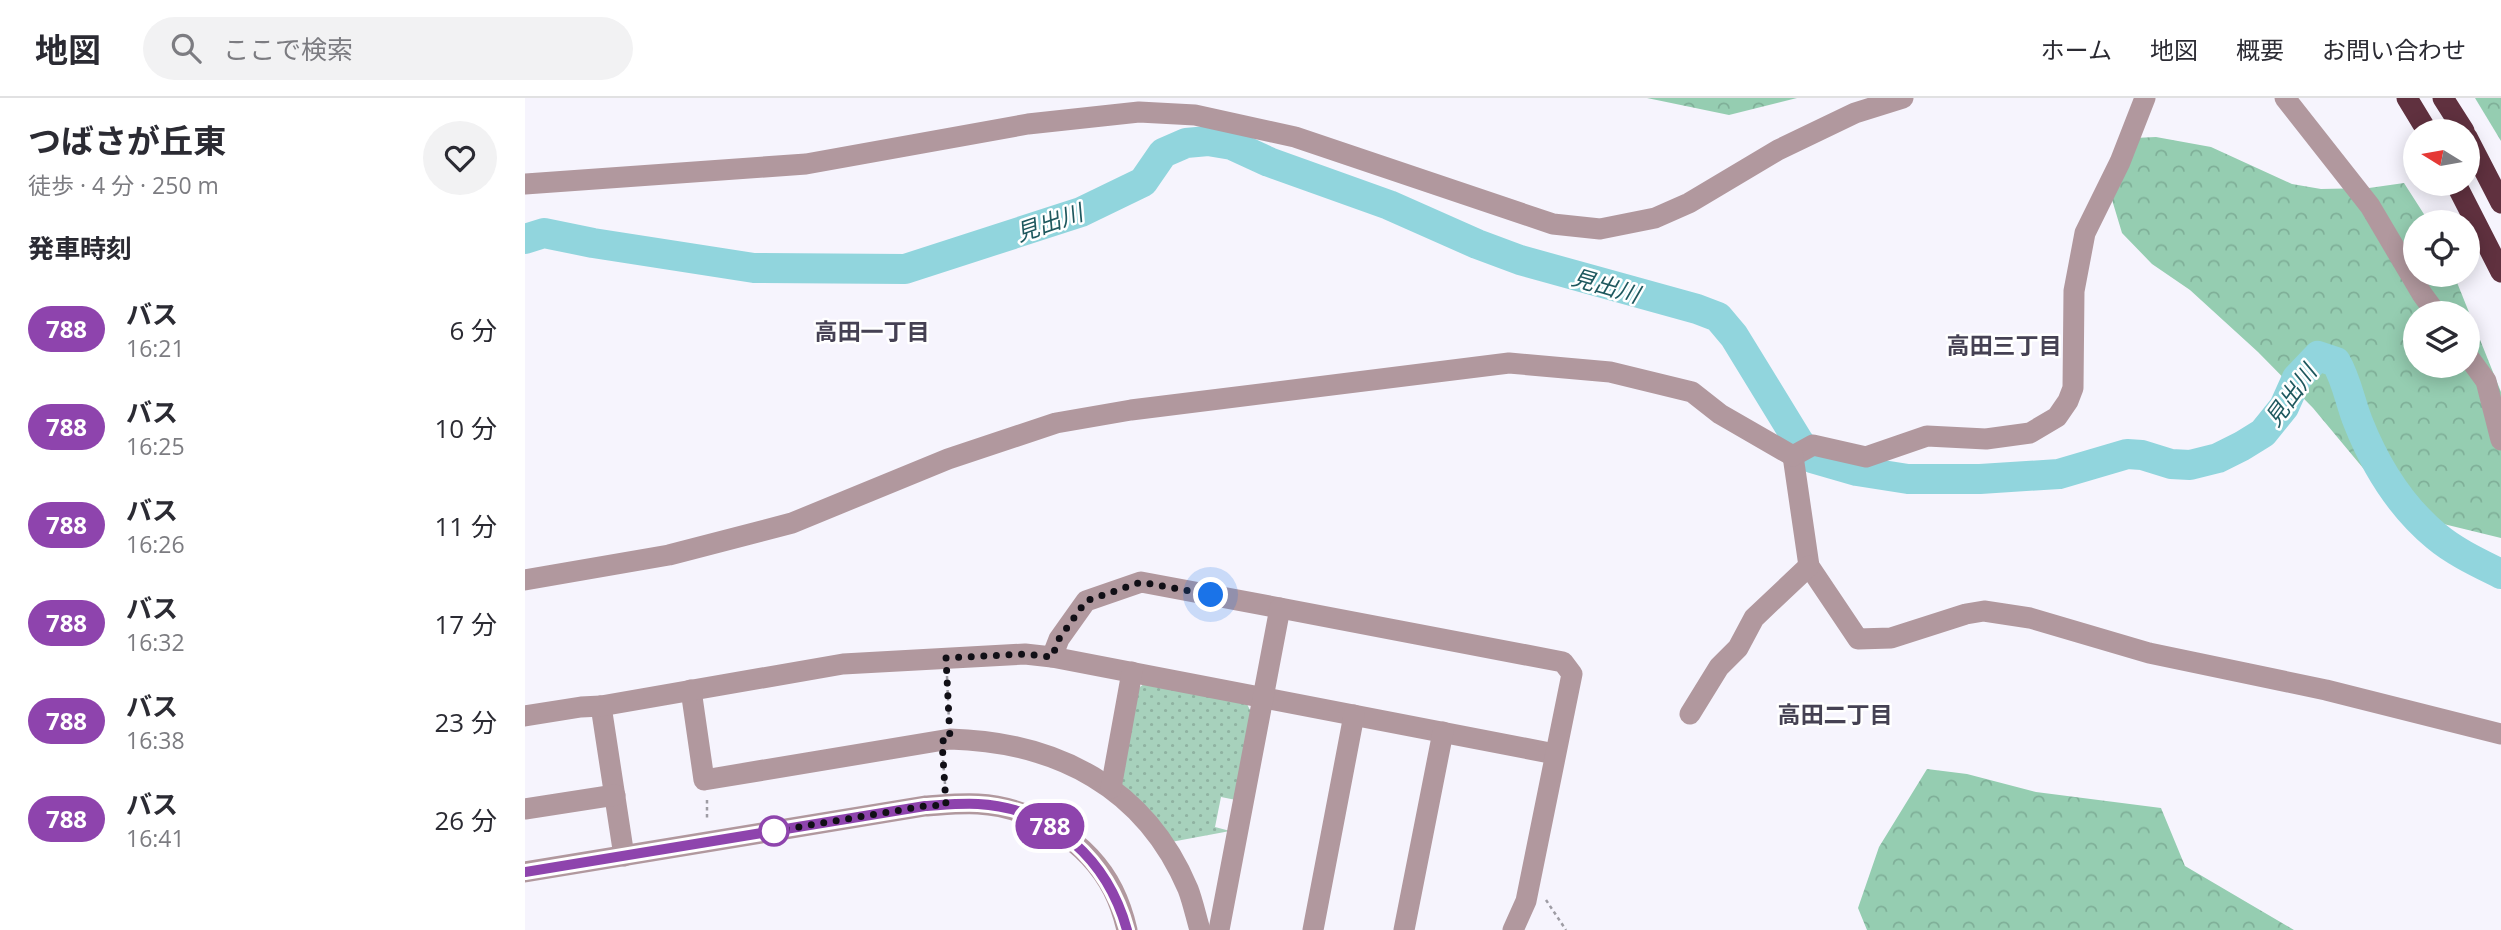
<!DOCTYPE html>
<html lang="ja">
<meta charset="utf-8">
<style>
body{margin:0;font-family:"Open Sans","Noto Sans JP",sans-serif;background:#f2f2f3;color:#2b2b33;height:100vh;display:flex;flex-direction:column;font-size:26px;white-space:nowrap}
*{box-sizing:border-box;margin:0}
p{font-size:23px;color:#7c7c81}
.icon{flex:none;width:38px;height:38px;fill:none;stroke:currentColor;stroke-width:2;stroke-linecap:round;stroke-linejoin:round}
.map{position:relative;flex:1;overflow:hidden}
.drawer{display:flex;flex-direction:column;background:#fff;width:525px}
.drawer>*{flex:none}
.badge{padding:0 14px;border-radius:23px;font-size:24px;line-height:46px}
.needle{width:46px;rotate:281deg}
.buttons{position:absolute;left:1878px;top:21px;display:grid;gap:14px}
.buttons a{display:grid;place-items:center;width:77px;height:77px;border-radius:50%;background:#fff;box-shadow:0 4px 18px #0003;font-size:35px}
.you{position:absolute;width:35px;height:35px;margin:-18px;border:5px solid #fff;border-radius:50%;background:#1a73e8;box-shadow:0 0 0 10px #1a73e833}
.map>.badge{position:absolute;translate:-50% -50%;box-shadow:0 0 0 4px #fff}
h2{padding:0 28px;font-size:26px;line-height:63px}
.round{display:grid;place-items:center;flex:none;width:74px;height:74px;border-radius:37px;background:#f2f2f3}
.headline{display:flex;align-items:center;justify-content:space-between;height:119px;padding:0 28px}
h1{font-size:33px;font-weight:700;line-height:52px}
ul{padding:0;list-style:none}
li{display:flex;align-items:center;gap:21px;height:98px;padding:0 28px}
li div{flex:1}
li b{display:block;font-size:26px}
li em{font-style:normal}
li .badge{min-width:77px;font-weight:700;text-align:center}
header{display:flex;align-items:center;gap:42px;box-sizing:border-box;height:98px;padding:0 35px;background:#fff;border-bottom:2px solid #e1e1e2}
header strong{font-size:33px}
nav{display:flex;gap:38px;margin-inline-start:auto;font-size:24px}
.search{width:490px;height:63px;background:#f2f2f3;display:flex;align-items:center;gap:18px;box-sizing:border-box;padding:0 24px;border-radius:38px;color:#7c7c81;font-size:26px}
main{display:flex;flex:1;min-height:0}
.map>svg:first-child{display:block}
</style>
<header>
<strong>地図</strong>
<div class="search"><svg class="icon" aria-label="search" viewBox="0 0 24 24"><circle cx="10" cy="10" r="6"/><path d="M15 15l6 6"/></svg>ここで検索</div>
<nav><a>ホーム</a><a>地図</a><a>概要</a><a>お問い合わせ</a></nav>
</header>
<main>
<section class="drawer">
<div class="headline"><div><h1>つばさが丘東</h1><p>徒歩 · 4 分 · 250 m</p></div><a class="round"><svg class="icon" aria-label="heart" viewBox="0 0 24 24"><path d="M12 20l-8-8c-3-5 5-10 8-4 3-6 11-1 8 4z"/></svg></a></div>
<h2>発車時刻</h2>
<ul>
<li><span class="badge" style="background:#8e44ad;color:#fff">788</span><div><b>バス</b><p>16:21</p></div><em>6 分</em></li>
<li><span class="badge" style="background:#8e44ad;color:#fff">788</span><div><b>バス</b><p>16:25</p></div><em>10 分</em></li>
<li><span class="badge" style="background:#8e44ad;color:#fff">788</span><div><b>バス</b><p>16:26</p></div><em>11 分</em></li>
<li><span class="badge" style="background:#8e44ad;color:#fff">788</span><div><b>バス</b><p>16:32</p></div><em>17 分</em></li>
<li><span class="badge" style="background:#8e44ad;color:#fff">788</span><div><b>バス</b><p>16:38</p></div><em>23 分</em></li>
<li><span class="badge" style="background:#8e44ad;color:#fff">788</span><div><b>バス</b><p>16:41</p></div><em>26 分</em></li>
</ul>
</section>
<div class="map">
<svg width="1976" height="832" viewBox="0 0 1976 832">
<defs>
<pattern id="forest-crowns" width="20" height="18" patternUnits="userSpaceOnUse" patternTransform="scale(1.75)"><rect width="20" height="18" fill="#95cdb1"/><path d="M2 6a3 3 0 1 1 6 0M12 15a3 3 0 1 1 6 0" fill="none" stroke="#7faf98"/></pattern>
<pattern id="park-dots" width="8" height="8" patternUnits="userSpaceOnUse" patternTransform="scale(1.75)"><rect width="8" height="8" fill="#a7d1bc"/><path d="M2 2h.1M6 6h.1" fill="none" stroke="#8fb2a1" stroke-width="1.8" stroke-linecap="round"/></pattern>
</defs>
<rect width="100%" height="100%" fill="#f6f4fd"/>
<!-- forest -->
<g fill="url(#forest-crowns)" fill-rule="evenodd">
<polygon points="1122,0 1272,0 1204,17"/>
<polygon points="1950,0 1976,0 1976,43"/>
<path d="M 1631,39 L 1686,49 L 1767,86 L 1796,91 L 1844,90 L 1879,85 L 1904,124 L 1890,124 L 1890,177 L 1929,177 L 1976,294 L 1976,440 L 1894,420 L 1838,370 L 1788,310 L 1733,254 L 1665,192 L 1627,166 L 1597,135 L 1585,95 L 1609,40 ZM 1890,215 L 1942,215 L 1942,268 L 1890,268 Z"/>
<polygon points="1402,671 1442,676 1511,694 1636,710 1660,768 1769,832 1342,832 1333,810 1354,749"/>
</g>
<!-- park -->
<polygon fill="url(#park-dots)" points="619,586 722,606 727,616 711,702 696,699 690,729 705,733 646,744 598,693 595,681 612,591"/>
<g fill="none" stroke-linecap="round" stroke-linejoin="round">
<!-- river -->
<path stroke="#91d5dd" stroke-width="30" d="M 0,141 L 19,135 L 68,145 L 229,170 L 380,171 L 556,114 L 618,84 L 638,55 L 661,45 L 683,43 L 707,47 L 744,64 L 864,107 L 952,146 L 995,162 L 1172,211 L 1193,219 L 1209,238 L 1274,344 L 1287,360 L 1332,373 L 1383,381 L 1455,381 L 1534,376 L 1602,356 L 1617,357 L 1646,366 L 1665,367 L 1693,360 L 1717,348 L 1738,335 L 1759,309 L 1772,280 L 1793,258 L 1811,264 C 1822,283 1825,304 1833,324 C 1850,367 1875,408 1911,438 C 1930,454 1954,465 1976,476"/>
<!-- path -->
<g stroke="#9e9ca4" stroke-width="2.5" stroke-dasharray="3.5 3.5" stroke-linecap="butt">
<polyline points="422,578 424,624"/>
<polyline points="418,662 420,686"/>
<polyline points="182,702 182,723"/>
<polyline points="1021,802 1041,832"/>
</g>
<!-- minor -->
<g stroke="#b1989e" stroke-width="21">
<polyline points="1760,0 1845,108 1897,196 1911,215"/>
<polyline points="0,86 281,66 503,26 614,14 670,17 770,39 1028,126 1075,131 1130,120 1164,105 1253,52 1330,15 1378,0"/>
<polyline points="1942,257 1961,283 1976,342"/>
<polyline points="1268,358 1284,468 1333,541 1366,540 1441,516 1459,513 1505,520 1624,555 1801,592 1976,636"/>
<polyline points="1268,358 1288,347 1341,359 1402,338 1461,341 1505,335 1532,319 1543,303 1548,290 1549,193 1560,135 1595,64 1620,0"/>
<polyline points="0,482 144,457 267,425 423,361 531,325 606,312 984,265 1085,274 1167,294 1195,316 1268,358"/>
<polyline points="527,559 534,541 561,503 616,484 755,510"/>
<path d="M 166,592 L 179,682 L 425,641 C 532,644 620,689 663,791 C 668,804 671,819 675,832"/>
<polyline points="76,608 99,758"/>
<polyline points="1165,616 1194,569 1213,550 1229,520 1284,468"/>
<polyline points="0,618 56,609 76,608 318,566 500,556 527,559 1030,656"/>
<polyline points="586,690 607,574"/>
<polyline points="0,711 90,697"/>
<path d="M 0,774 L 400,708 C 417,707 436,705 453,706 C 507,709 563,743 588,792 C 594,804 599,819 602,832"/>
<polyline points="694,832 755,510 1038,564 1047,576 1001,803 988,832"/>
<polyline points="788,832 829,617"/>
<polyline points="879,832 918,634"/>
</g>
<!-- highway -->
<g stroke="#60313f" stroke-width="21">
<polyline points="1882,0 1902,33"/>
<polyline points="1918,0 1939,33"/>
<polyline points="1942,39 1976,105"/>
<polyline points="1931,86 1976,174"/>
</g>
</g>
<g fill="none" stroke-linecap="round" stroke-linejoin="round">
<!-- line casing -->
<g stroke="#fff" stroke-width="16">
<path id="line" d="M 0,774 L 400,708 C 417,707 436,705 453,706 C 528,710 583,763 602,832"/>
</g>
<!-- line -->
<use href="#line" stroke="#8e44ad" stroke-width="10"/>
<!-- walk -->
<polyline stroke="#110f16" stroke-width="7" stroke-dasharray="0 12.6" points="249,733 400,708 421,707 417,643 425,641 421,560 500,556 527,559 534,541 561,503 616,484 686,497"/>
</g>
<!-- markers -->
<circle fill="#fff" stroke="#8e44ad" stroke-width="3.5" cx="249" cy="733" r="14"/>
<g text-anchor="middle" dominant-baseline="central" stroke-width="5" stroke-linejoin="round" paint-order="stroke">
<!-- water labels -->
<g font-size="23" font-style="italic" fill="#1e585e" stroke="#fff">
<text transform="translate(524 124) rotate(-19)">見出川</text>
<text transform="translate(1081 187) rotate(16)">見出川</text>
<text transform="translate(1765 297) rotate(-54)">見出川</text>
</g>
<!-- neighbourhood labels -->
<g font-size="23" font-weight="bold" fill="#454153" stroke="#fff">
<text x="347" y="233">高田一丁目</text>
<text x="1479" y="247">高田三丁目</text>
<text x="1310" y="616">高田二丁目</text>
</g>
</g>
</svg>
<div class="buttons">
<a><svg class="needle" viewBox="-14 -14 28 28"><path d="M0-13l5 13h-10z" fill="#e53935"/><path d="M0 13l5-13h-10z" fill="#7c7c81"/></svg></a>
<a><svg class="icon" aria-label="locate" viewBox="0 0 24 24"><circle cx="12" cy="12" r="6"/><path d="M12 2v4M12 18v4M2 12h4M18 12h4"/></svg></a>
<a><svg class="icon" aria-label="layers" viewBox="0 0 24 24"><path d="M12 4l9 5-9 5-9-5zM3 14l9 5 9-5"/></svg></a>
</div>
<div class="you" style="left:686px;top:497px"></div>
<b class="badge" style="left:525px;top:728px;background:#8e44ad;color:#fff">788</b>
</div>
</main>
